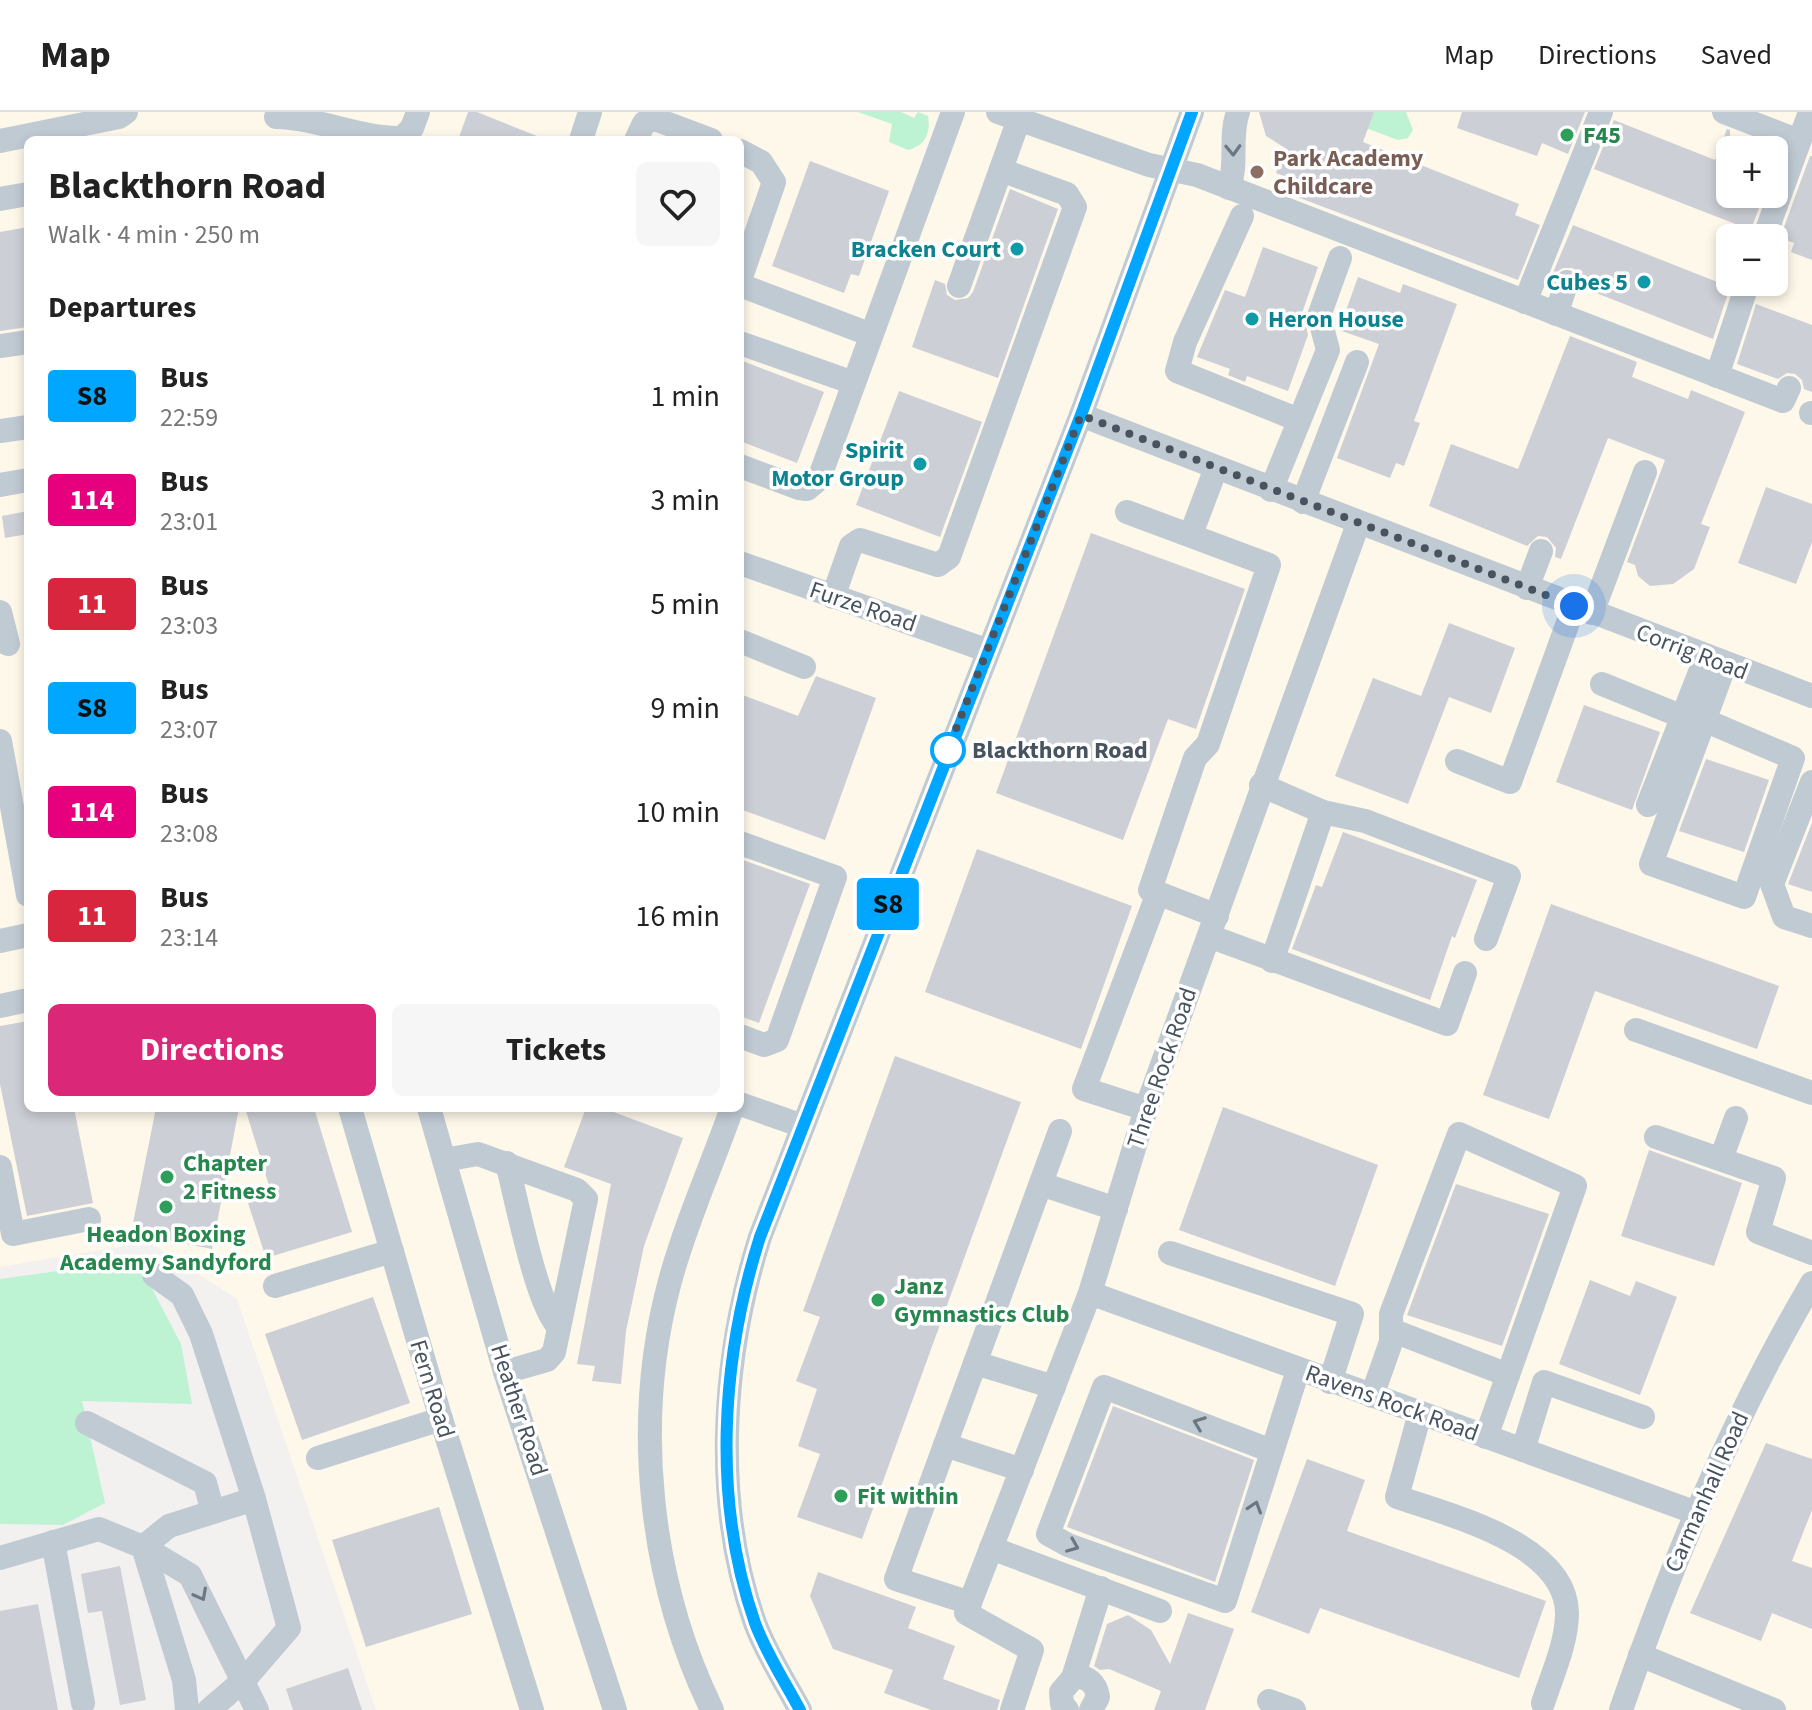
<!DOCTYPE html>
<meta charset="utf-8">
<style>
body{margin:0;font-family:"Source Sans 3",sans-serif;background:#f6f6f6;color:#222;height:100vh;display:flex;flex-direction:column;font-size:30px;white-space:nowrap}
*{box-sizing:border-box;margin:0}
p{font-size:26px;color:#767676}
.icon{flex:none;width:44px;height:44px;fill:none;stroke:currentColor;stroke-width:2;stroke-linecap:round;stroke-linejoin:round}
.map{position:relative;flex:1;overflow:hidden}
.panel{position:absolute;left:24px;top:24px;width:720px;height:976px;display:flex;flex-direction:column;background:#fff;border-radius:12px;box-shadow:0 4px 12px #0003}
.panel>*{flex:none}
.badge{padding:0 16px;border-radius:6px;font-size:28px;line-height:52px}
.tools{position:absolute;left:1716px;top:24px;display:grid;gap:16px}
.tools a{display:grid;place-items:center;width:72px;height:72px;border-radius:12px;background:#fff;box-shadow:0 4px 12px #0003;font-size:40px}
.you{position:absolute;width:40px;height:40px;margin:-20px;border:6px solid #fff;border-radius:50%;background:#1a73e8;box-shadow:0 0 0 12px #1a73e833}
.map>.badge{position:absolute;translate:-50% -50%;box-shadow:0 0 0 4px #fff}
h2{padding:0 24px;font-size:30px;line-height:72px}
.round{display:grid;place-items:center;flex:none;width:84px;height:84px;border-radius:12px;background:#f6f6f6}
.overview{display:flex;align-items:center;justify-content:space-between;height:136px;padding:0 24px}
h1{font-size:38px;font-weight:700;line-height:60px}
.action{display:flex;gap:16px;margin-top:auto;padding:16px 24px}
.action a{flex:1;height:92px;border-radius:12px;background:#db2777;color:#fff;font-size:32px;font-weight:700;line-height:92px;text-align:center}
.action a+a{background:#f6f6f6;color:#222}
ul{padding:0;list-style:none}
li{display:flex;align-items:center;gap:24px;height:104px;padding:0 24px}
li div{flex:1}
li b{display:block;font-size:30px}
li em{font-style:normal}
li .badge{min-width:88px;font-weight:700;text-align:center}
header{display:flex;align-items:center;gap:48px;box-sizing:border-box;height:112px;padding:0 40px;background:#fff;border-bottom:2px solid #e0e0e0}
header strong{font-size:38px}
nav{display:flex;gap:44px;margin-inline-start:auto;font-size:28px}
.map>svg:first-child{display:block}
</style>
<header>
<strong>Map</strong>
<nav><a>Map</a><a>Directions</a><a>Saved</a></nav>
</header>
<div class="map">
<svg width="1812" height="1598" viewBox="0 0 1812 1598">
<rect width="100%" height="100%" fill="#f3f0f0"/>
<!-- commercial -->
<path fill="#fdf8e9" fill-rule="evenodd" d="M 0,0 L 1812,0 L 1812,1598 L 376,1598 L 237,1187 L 149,1130 L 0,1155 ZM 28,28 L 740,28 L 740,996 L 28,996 ZM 1730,38 L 1774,38 L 1774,82 L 1730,82 ZM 1730,126 L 1774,126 L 1774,170 L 1730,170 Z"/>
<!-- green -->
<g fill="#bdf2d3">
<path d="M 858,0 L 901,0 L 914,6 L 918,0 L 928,4 C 931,21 925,34 908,38 L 889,30 L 892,12 Z"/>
<polygon points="1372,0 1406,0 1413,18 1408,26 1398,28 1366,16"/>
<polygon points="137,1148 181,1232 192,1292 82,1289 105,1391 63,1413 0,1412 0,1167"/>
</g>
<!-- building -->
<g fill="#cccfd5">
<polygon points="468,0 477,0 547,28 458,28"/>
<polygon points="1259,0 1374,0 1363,30 1519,92 1515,103 1540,113 1518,168 1281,79 1286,65 1276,61 1285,36 1266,24"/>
<polygon points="1462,0 1585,0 1568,42 1542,31 1537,44 1457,16"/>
<polygon points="1614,8 1715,48 1727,17 1730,18 1730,82 1764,82 1751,118 1594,57"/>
<polygon points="1810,44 1812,44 1812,148 1791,140 1794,131 1780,126"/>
<polygon points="810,49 889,79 859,164 851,162 844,181 772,154"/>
<polygon points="1010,77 1058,97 998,266 912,235 935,168 945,172 947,183 955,188 968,186 973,180"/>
<polygon points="1573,113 1730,175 1713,227 1581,175 1581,166 1573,156 1563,156 1552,163"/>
<polygon points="28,115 28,215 0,219 0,120"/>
<polygon points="1263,135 1318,155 1300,207 1305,209 1308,223 1288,279 1247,264 1245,270 1228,263 1230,257 1197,245 1225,178 1245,185"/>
<polygon points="1358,165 1400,181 1403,172 1457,192 1414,309 1420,311 1404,354 1396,351 1390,366 1337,346 1379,232 1339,218"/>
<polygon points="1756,192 1812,213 1812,280 1804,277 1802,268 1795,262 1787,261 1778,267 1737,252"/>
<polygon points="1570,224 1637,250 1632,265 1688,287 1691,278 1745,300 1701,412 1710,415 1694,457 1673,472 1650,474 1638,464 1635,453 1627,450 1665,348 1608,326 1561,447 1555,445 1556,436 1547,425 1538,424 1527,434 1429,394 1451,332 1518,357"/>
<polygon points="740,248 824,280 797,351 740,329"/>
<polygon points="899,279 982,310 940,425 856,393"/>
<polygon points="1766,375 1812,392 1812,430 1796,472 1738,451"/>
<polygon points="28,399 28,422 5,426 2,404"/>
<polygon points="1091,421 1245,477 1196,617 1168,607 1123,728 996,681"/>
<polygon points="1449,511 1515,536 1491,601 1449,585 1408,692 1335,664 1373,566 1421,584"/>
<polygon points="816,564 876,586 825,728 740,697 740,582 798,604"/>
<polygon points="1584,593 1660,620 1632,698 1556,670"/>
<polygon points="1706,647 1769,668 1744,740 1679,719"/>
<polygon points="1812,711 1812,780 1788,772"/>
<polygon points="1343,720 1477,768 1455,826 1452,824 1430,888 1292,837 1316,773 1322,775"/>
<polygon points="977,737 1132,794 1081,937 925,880"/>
<polygon points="740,747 810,772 759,911 740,904"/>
<polygon points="1551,792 1779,874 1757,937 1595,879 1549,1007 1483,983"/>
<polygon points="28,909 28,996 74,996 93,1091 27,1104 0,972 0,914"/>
<polygon points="895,944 1021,990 862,1427 797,1405 820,1342 798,1334 817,1277 796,1269 820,1205 803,1199"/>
<polygon points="1223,995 1378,1053 1335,1174 1179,1118"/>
<polygon points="156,996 239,996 212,1137 131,1121"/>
<polygon points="245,996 314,996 352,1120 266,1146 248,1091 272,1083"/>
<polygon points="586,996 603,996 683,1026 644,1134 626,1219 621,1272 592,1269 595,1254 577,1252 611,1072 564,1055"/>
<polygon points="1649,1038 1742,1071 1714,1154 1621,1124"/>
<polygon points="1456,1072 1549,1102 1502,1234 1407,1203"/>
<polygon points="1590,1168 1630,1184 1636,1169 1677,1185 1640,1283 1559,1252"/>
<polygon points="373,1185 410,1291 302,1328 265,1222"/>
<polygon points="1113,1294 1254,1348 1215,1470 1067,1415"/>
<polygon points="1766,1331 1812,1347 1812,1398 1792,1449 1812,1456 1812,1517 1772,1501 1761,1529 1690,1501"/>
<polygon points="1307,1347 1365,1368 1347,1419 1546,1489 1519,1566 1320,1496 1309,1522 1251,1500"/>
<polygon points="439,1395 472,1502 366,1535 332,1428"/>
<polygon points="120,1454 146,1588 120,1593 102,1499 88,1501 81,1462"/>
<polygon points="818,1460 916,1495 908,1516 955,1534 943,1567 1000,1588 997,1598 931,1598 884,1581 893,1558 833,1537 810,1484"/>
<polygon points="38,1492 58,1598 0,1598 0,1499"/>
<polygon points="1188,1501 1234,1517 1205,1598 1154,1598 1161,1579 1109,1557 1100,1558 1094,1554 1107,1512 1128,1503 1151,1518 1170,1552"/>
<polygon points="348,1556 362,1598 293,1598 286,1577"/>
</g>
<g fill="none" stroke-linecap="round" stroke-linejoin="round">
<!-- minor -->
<g stroke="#c0cad3" stroke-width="24">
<polyline points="998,0 1149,53 1197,63 1783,289 1789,276"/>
<polyline points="1724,0 1799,29"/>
<path d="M 276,5 C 319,6 360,27 402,26 L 412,16 L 418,0"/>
<polyline points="581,28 590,0"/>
<polyline points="636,28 644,11 655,7 711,28"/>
<polyline points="0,29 119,5 126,0"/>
<polyline points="740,39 761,50 774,70 740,168"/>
<path d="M 1229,76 C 1238,51 1229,25 1238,0"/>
<polyline points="0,87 28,82"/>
<polyline points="1242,104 1185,230 1177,259 1299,308"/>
<polyline points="1764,126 1810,0"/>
<polyline points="740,173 869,222"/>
<polyline points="959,174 1019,7"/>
<polyline points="1525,190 1601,0"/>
<polyline points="1556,202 1567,170"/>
<polyline points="740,231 851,270"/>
<polyline points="0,234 28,230"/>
<polyline points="1717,264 1748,170"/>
<polyline points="1811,301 1812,301"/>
<polyline points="1081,303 1812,584"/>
<polyline points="0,319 28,315"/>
<polyline points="740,354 799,376 807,377 819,367 953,0"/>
<polyline points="0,373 28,368"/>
<polyline points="1271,378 1328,238 1319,204 1340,146"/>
<polyline points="1303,390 1357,250"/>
<polyline points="1127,400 1269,453 1208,632 1195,646 1150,778 1217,804"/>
<polyline points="1191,422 1216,356"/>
<polyline points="740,451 986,538"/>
<polyline points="1527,476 1541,439"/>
<polyline points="833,485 851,434 860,428 938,453 949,445 1075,95 1067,82 1001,58"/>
<polyline points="0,500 8,532"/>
<polyline points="1592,501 1645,360"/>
<polyline points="740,529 804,555"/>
<polyline points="1602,572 1683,605"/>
<polyline points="1704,608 1793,646 1744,785 1651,752 1717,574 1725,552"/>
<polyline points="0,629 28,783"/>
<polyline points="1457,649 1510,670 1574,494"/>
<polyline points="1812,670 1772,772 1784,805 1812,814"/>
<polyline points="1261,673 1323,700 1365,709 1509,764 1486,827"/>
<polyline points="1648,693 1706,545"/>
<polyline points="740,731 835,765 777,928 764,933 740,924"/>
<polyline points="1209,824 1447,912 1465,861"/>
<polyline points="0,829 28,823"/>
<polyline points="1272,849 1323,700"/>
<polyline points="0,894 28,888"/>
<polyline points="1636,918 1812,981"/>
<polyline points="740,992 803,1014"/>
<polyline points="350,996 441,1307 532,1598"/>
<polyline points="429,996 505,1260 615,1598"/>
<polyline points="1146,997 1084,977 1158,781"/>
<polyline points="1656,1025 1774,1066 1758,1120 1812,1141"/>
<polyline points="1721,1047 1736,1006"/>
<polyline points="444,1048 478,1042 577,1078 586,1087 554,1240 547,1248 505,1260"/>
<path d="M 507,1051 C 516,1085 537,1196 559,1215"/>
<polyline points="0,1055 13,1122 89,1107"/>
<polyline points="1041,1072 1116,1097"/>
<polyline points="1170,1141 1352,1202 1330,1270"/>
<polyline points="154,1163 182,1183 201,1222 254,1387"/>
<polyline points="275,1174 392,1139"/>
<polyline points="1090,1181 1694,1400"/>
<polyline points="1391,1218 1508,1263"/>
<polyline points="975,1251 1054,1275"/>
<polyline points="1372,1284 1391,1230 1391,1202 1459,1022 1575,1074 1486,1325"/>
<path d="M 1420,1301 L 1397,1385 C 1448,1403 1566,1431 1567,1501 C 1567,1531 1552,1563 1543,1591"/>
<polyline points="87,1311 205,1371 213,1400"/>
<polyline points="945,1333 1022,1358"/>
<polyline points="1523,1338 1544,1270 1643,1305"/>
<polyline points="1272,1339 1104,1275 1048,1422 1068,1433 1225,1489 1298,1258"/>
<polyline points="318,1346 441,1307"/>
<polyline points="53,1430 83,1591"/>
<polyline points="143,1435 169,1414 254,1387 289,1516 245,1567 209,1598"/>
<polyline points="143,1435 184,1568 187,1598"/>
<polyline points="991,1436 1160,1499"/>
<polyline points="0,1446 99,1417 143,1435 190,1463 257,1598"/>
<polyline points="970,1491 896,1467 1060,1019"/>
<polyline points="1640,1543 1774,1598"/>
<path d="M 1073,1566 C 1087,1563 1096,1571 1098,1585 L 1091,1598"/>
<polyline points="1269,1589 1294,1598"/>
<path d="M 712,1598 C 649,1468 632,1309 670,1169 C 686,1110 712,1053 732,996"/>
<path d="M 800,1598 C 785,1570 766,1541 755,1511 C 712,1389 722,1246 760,1125 L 1081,303 L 1192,0"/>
<polyline points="1012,1598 1032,1538 966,1501 1090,1181 1146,997 1358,412"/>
<polyline points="1067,1598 1062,1592 1061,1580 1073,1566 1101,1476"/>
<path d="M 1621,1598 C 1672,1449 1732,1307 1812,1171"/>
</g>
</g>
<!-- one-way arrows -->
<defs><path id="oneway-chevron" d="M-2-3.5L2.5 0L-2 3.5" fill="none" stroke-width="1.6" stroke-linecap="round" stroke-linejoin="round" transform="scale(2)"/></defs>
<g stroke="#6b7782">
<use href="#oneway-chevron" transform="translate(1233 38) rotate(88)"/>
<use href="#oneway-chevron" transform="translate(1199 1311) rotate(-159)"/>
<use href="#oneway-chevron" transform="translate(1255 1395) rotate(-72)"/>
<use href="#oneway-chevron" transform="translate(1073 1434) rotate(22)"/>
<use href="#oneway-chevron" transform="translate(201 1483) rotate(62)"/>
</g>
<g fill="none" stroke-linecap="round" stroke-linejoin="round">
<!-- line casing -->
<g stroke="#fff" stroke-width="18">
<path id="line" d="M 800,1598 C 785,1570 766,1541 755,1511 C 712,1388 721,1247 760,1125 L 1081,303 L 1192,0"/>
</g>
<!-- line -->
<use href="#line" stroke="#00a6ff" stroke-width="12"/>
<!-- walk -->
<polyline stroke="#47535f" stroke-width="8" stroke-dasharray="0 14.4" points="948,638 944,647 1081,303 1574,494"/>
</g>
<!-- markers -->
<g fill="#2e9e5b" stroke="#fff" stroke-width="3">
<circle cx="1567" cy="23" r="8"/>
<circle cx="167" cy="1065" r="8"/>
<circle cx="166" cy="1095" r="8"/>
<circle cx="878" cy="1188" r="8"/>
<circle cx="841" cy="1384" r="8"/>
</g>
<circle fill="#8d6e63" stroke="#fff" stroke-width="3" cx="1257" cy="60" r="8"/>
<g fill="#0f9aa8" stroke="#fff" stroke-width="3">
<circle cx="1017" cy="137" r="8"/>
<circle cx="1644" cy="170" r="8"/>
<circle cx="1252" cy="207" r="8"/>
<circle cx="920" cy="352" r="8"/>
</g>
<circle fill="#fff" stroke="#00a6ff" stroke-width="4" cx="948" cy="638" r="16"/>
<g text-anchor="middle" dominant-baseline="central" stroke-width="7" stroke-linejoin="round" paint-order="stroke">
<!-- leisure labels -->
<g font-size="24" font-weight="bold" fill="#27864d" stroke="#fff" text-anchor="start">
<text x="1583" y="23">F45</text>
<text x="183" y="1051">Chapter<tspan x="183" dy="28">2 Fitness</tspan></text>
<text x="166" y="1122" text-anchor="middle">Headon Boxing<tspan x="166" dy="28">Academy Sandyford</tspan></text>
<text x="894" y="1174">Janz<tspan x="894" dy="28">Gymnastics Club</tspan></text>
<text x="857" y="1384">Fit within</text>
</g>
<!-- education labels -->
<g font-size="24" font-weight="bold" fill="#785e54" stroke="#fff" text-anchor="start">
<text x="1273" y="46">Park Academy<tspan x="1273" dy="28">Childcare</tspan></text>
</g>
<!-- culture labels -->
<g font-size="24" font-weight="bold" fill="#0d838f" stroke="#fff" text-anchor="end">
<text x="1001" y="137">Bracken Court</text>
<text x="1628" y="170">Cubes 5</text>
<text x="1268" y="207" text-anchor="start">Heron House</text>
<text x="904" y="338">Spirit<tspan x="904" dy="28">Motor Group</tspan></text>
</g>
<!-- street labels -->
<g font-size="24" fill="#47535f" stroke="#fff">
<text transform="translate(863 495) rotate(19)">Furze Road</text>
<text transform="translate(1692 540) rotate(21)">Corrig Road</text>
<text transform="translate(1162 956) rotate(-71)">Three Rock Road</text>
<text transform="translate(432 1277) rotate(73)">Fern Road</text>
<text transform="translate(1392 1291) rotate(20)">Ravens Rock Road</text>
<text transform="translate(519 1298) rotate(72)">Heather Road</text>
<text transform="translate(1707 1380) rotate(-66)">Carmanhall Road</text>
</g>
<!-- stop labels -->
<g font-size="24" font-weight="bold" fill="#47535f" stroke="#fff" text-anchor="start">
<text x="972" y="638">Blackthorn Road</text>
</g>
</g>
</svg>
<div class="tools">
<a>+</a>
<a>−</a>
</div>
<div class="you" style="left:1574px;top:494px"></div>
<b class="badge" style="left:888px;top:792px;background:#00a6ff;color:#111">S8</b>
<section class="panel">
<div class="overview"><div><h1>Blackthorn Road</h1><p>Walk · 4 min · 250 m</p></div><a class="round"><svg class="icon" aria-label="heart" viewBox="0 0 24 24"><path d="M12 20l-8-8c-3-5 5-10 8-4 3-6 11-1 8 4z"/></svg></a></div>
<h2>Departures</h2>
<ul>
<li><span class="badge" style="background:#00a6ff;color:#111">S8</span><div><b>Bus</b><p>22:59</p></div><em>1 min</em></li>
<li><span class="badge" style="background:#e6007e;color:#fff">114</span><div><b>Bus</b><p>23:01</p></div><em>3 min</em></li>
<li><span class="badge" style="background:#d7263d;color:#fff">11</span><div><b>Bus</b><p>23:03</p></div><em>5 min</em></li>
<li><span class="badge" style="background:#00a6ff;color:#111">S8</span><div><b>Bus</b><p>23:07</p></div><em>9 min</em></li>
<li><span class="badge" style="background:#e6007e;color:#fff">114</span><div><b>Bus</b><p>23:08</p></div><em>10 min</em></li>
<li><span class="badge" style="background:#d7263d;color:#fff">11</span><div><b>Bus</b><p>23:14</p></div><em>16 min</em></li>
</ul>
<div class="action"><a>Directions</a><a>Tickets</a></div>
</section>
</div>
